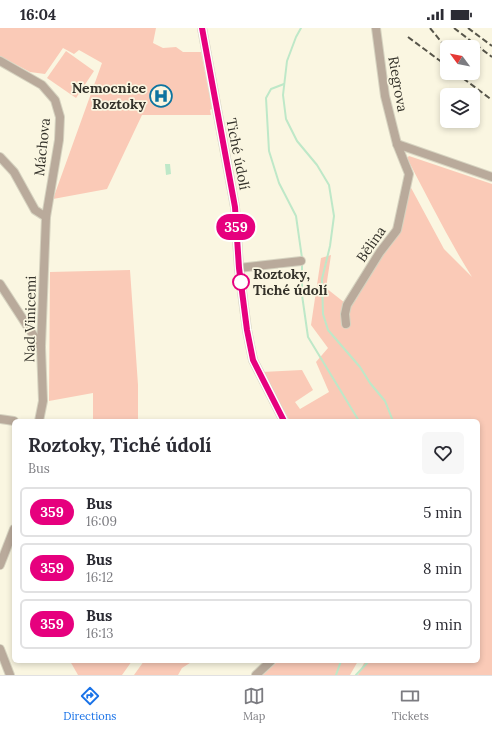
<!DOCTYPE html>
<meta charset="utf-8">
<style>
body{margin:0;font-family:Lora,serif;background:#f7f7f7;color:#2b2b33;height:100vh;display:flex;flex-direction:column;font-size:15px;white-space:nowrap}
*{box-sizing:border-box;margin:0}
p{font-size:13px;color:#7c7c81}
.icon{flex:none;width:22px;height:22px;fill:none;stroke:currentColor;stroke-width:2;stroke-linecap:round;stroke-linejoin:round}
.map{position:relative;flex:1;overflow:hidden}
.side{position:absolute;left:12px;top:391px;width:468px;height:244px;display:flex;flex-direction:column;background:#fff;border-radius:6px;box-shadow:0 2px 6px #0003}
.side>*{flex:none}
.badge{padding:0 8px;border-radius:13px;font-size:14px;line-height:26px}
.needle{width:26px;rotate:302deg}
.tools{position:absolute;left:440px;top:12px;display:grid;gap:8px}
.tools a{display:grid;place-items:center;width:40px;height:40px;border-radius:6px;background:#fff;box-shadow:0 2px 6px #0003;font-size:20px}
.map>.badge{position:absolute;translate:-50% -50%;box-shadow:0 0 0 2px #fff}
.round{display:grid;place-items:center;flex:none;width:42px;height:42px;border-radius:6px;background:#f7f7f7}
.summary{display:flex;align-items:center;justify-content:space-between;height:68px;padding:0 16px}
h1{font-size:19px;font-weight:700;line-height:30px}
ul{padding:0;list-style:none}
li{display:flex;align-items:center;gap:12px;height:50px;margin:0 8px 6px;padding:0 8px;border:2px solid #e1e1e2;border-radius:6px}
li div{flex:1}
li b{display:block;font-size:15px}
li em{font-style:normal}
li .badge{min-width:44px;font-weight:700;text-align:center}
.status{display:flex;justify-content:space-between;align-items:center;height:28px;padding:0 20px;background:#fff;direction:ltr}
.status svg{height:11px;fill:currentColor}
.dock{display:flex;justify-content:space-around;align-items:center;height:56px;border-top:1px solid #e1e1e2;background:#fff;font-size:11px;color:#7c7c81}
.dock a{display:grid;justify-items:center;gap:2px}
.dock .current{color:#1a73e8}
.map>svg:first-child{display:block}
</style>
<div class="status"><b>16:04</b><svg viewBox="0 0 49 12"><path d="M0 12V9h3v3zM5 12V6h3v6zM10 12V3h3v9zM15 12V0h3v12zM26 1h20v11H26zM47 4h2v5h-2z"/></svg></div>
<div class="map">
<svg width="492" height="647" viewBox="0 0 492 647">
<rect width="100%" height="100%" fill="#faf6e1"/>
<!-- green -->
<g fill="#facab7">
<polygon points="0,0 156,0 153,15 163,20 176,19 183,24 201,24 212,81 210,82 211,87 142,87 107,161 53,171 102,35 79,22 74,26 63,20 45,46 30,44 0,28"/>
<polygon points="66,23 94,43 76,70 47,50"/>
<path d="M 409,128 L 492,156 L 492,647 L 358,647 L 365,633 L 478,633 L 478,393 L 290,393 L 262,344 L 302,342 L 313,362 L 295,374 L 300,381 L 329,364 L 316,334 L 328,320 L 311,297 L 321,230 L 331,227 L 326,260 L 345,275 L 356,272 L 404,177 L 409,156 L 444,221 L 472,249 C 448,211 428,170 407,130 Z"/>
<polygon points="130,242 138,357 138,393 93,393 93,365 49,373 50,244"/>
<polygon points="70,633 132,633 122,647 78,647"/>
<polygon points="144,633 193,633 182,640 178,647 134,647"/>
<polygon points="278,633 295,633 301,635 302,633 358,633 350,647 263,647"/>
</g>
<!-- water -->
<polygon fill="#bee8c8" points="165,136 170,136 171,146 166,147"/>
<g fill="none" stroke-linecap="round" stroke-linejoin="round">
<!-- stream -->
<g stroke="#bee8c8" stroke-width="2">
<polyline points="301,0 296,9 287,33 283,67 286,91 297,113 317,137 329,157 334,188 330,218 322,251 323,286 328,302 360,339 370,355 385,373 393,393"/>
<polyline points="284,56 271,61 266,70 269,123 279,155 296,188 302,230"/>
<polyline points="302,235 302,267 308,309 359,393"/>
<polyline points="336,647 341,633"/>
<polyline points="356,647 369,633"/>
</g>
<!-- minor casing -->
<g stroke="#d6d3c0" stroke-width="10">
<g id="minor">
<polyline points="202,0 235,179 239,240 247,302 253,332 284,393"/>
<polyline points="0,33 42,57 55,72 60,89 59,112 46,189 41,319 43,373 39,393"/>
<polyline points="397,116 492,149"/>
<polyline points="0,129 14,144 35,182 46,189"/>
<polyline points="239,240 301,233"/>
<polyline points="0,256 41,319"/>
<polyline points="346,296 345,286 347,277 380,224 397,202 409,146 397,116 385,68 376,0"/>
<polyline points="0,391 14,393"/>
<polyline points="0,537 14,501"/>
<polyline points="0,621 10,647"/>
<polyline points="256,647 271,633"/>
</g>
</g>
<!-- minor -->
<use href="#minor" stroke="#b9aa9b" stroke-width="8"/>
<!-- rail -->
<g stroke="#57554a" stroke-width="2" stroke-dasharray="6 3" stroke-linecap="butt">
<polyline points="430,0 447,21"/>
<polyline points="454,0 492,29"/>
<polyline points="468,0 492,18"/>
<polyline points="408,9 447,38"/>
<polyline points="456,45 492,72"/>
</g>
</g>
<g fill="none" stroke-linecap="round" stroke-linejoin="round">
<!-- line casing -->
<g stroke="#fff" stroke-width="9">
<polyline id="line" points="202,0 235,179 239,240 247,302 253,332 284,393"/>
</g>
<!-- line -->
<use href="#line" stroke="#e6007e" stroke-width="6"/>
</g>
<!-- icons -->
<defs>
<g id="hospital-ring" transform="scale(1.15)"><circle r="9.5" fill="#faf6e1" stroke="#0d74a0" stroke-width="1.5"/><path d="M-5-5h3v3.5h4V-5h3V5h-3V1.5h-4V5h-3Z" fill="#0d74a0"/></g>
</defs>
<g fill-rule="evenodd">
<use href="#hospital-ring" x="161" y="68"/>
</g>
<!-- markers -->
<circle fill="#fff" stroke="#e6007e" stroke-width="2" cx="241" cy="254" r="8"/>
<g text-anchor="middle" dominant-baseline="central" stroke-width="3.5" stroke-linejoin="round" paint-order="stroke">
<!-- street labels -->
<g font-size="14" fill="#34322a" stroke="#faf6e1">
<text transform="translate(398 56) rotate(80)">Riegrova</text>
<text transform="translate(42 119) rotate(-84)">Máchova</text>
<text transform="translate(238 126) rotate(79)">Tiché údolí</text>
<text transform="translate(371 216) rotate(-55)">Bělina</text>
<text transform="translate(30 291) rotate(-89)">Nad Vinicemi</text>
</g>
<!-- poi labels -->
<g font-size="14" font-weight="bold" fill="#34322a" stroke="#faf6e1" text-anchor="end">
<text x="146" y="60">Nemocnice<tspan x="146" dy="16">Roztoky</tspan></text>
</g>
<!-- stop labels -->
<g font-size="14" font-weight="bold" fill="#34322a" stroke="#faf6e1" text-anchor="start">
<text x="253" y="246">Roztoky,<tspan x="253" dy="16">Tiché údolí</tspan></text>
</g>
</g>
</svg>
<div class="tools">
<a><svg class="needle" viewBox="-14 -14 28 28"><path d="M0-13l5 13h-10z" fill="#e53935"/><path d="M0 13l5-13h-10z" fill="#7c7c81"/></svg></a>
<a><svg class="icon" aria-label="layers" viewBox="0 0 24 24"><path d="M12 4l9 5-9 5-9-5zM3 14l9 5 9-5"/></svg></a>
</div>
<b class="badge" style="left:236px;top:199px;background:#e6007e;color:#fff">359</b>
<section class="side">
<div class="summary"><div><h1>Roztoky, Tiché údolí</h1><p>Bus</p></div><a class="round"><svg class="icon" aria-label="heart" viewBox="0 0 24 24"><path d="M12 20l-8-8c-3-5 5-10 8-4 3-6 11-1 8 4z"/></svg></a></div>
<ul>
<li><span class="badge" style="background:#e6007e;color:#fff">359</span><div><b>Bus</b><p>16:09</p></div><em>5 min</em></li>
<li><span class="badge" style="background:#e6007e;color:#fff">359</span><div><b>Bus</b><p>16:12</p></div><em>8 min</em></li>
<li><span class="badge" style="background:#e6007e;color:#fff">359</span><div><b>Bus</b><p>16:13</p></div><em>9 min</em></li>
</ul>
</section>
</div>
<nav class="dock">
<a class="current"><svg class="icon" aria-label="directions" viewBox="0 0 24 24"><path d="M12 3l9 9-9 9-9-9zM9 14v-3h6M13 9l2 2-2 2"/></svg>Directions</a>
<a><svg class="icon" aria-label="map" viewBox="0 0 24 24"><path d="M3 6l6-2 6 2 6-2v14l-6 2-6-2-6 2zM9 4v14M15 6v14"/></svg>Map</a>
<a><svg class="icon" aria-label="tickets" viewBox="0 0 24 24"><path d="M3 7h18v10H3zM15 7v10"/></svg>Tickets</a>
</nav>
